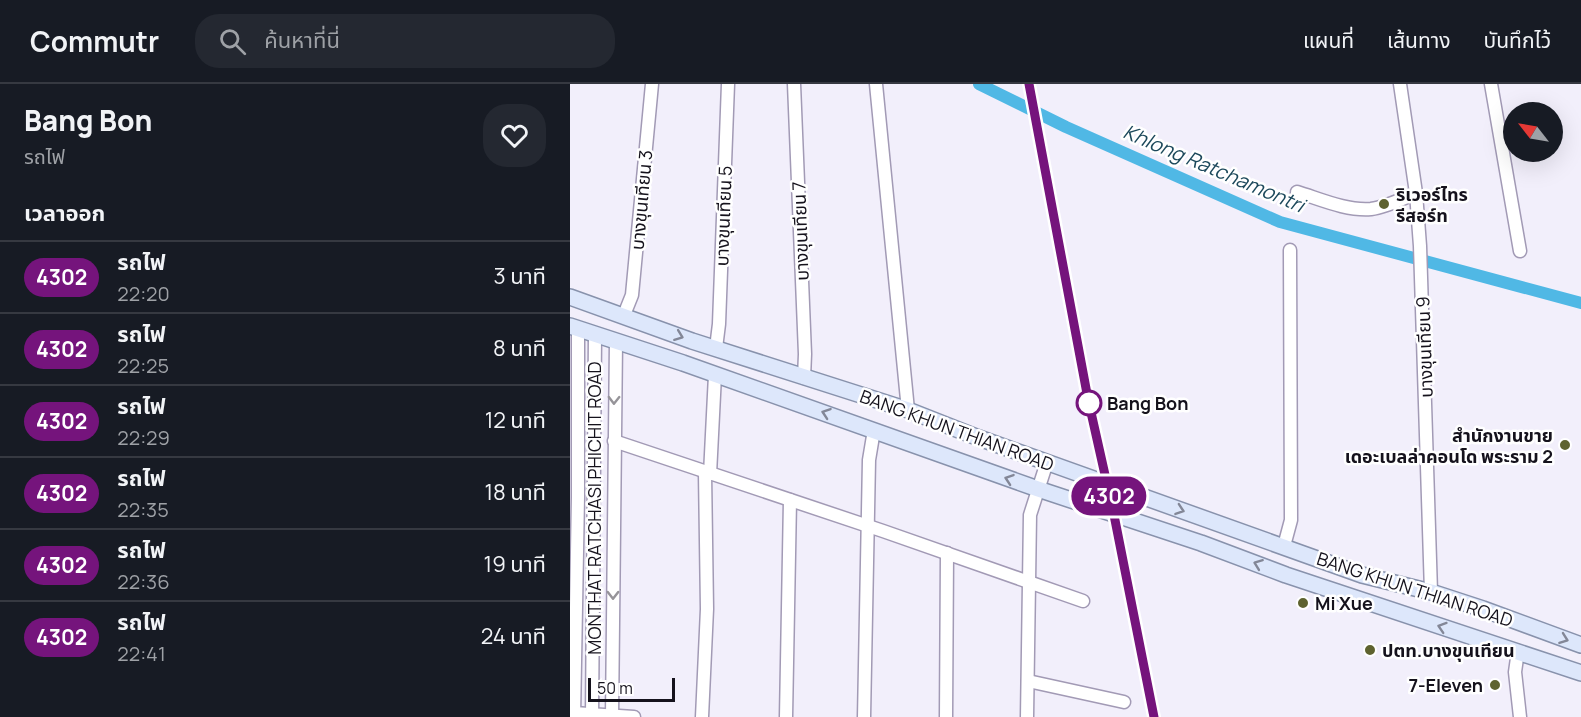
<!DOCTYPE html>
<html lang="th">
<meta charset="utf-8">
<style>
body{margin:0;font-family:Manrope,"Noto Sans Thai",sans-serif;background:#242831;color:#f1f3f6;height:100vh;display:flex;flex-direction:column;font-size:22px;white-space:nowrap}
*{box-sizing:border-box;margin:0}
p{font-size:20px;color:#9ea1a6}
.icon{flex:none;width:33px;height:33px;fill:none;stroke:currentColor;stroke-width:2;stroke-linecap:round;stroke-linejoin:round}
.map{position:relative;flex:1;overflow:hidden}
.drawer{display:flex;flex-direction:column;background:#171b24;width:570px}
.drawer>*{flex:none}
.badge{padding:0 12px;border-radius:20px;font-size:21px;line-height:39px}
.needle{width:39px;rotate:301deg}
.buttons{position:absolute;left:933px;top:18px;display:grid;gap:12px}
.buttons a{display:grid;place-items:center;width:60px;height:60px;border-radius:50%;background:#171b24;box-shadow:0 6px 24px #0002;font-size:30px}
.scale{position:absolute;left:18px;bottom:15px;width:87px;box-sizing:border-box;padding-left:6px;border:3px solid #15121c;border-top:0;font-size:16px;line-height:21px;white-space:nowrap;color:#15121c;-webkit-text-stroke:4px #fff;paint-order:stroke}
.map>.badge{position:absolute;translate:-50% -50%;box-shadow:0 0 0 3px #fff}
h2{padding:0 24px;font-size:22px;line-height:54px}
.round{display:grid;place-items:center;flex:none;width:63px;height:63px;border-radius:24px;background:#242831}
.summary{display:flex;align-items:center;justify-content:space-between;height:102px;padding:0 24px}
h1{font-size:28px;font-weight:800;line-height:45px}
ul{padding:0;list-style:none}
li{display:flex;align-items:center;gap:18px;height:72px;padding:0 24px;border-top:2px solid #363941}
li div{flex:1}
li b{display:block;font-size:22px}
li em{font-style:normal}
li .badge{min-width:66px;font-weight:700;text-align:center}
header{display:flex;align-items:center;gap:36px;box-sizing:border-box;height:84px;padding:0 30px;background:#171b24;border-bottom:2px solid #363941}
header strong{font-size:28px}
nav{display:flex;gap:33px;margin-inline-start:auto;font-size:21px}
.search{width:420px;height:54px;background:#242831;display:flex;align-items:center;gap:15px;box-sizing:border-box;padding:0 21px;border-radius:24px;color:#9ea1a6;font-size:22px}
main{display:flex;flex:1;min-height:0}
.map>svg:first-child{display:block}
</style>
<header>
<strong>Commutr</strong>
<div class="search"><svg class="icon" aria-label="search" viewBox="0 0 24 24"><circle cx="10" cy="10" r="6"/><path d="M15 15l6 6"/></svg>ค้นหาที่นี่</div>
<nav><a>แผนที่</a><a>เส้นทาง</a><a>บันทึกไว้</a></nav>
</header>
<main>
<section class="drawer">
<div class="summary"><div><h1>Bang Bon</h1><p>รถไฟ</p></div><a class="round"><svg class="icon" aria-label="heart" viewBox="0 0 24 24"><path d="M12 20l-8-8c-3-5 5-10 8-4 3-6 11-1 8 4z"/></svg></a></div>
<h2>เวลาออก</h2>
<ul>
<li><span class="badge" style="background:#75147c;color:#fff">4302</span><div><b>รถไฟ</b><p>22:20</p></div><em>3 นาที</em></li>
<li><span class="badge" style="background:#75147c;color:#fff">4302</span><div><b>รถไฟ</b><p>22:25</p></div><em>8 นาที</em></li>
<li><span class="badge" style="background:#75147c;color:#fff">4302</span><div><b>รถไฟ</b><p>22:29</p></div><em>12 นาที</em></li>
<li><span class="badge" style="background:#75147c;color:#fff">4302</span><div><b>รถไฟ</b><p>22:35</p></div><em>18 นาที</em></li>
<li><span class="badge" style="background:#75147c;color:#fff">4302</span><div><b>รถไฟ</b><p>22:36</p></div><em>19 นาที</em></li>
<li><span class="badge" style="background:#75147c;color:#fff">4302</span><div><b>รถไฟ</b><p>22:41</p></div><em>24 นาที</em></li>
</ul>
</section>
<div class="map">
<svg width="1011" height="633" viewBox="0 0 1011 633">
<rect width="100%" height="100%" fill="#f2effb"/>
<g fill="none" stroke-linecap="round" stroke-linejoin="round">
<!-- canal -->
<polyline stroke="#50b8e5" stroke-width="12" points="409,0 496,43 710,138 1011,219"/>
<!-- minor casing -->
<g stroke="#a29ab5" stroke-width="15">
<g id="minor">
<polyline points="224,0 235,270 234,294"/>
<polyline points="306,0 338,326"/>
<polyline points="830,0 846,109 850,162 861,508"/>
<polyline points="921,0 950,167"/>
<path d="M 727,108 C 750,115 776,127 801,125 C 816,123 832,115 846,109"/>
<polyline points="54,231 62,211 82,0"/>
<polyline points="146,264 149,240 158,0"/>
<polyline points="44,357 313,447 513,517"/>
<polyline points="140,390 145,291"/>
<polyline points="714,462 721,436 720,166"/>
<polyline points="948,567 945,588 950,633"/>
<polyline points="458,597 554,618"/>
<polyline points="4,629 64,633"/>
<polyline points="4,633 8,413 8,245"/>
<polyline points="22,633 25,251"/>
<polyline points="42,633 46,257"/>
<polyline points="132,633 137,525 135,389"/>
<polyline points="216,633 220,416"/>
<polyline points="294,633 299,376 304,346"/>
<polyline points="376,633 377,469"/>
<polyline points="457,633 460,431 477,378"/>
</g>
</g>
<!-- major casing -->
<g stroke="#8892ac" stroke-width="18">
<g id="major">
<polyline points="0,213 122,257 338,326 409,354 792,491 861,508 913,525 1011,561"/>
<polyline points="0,242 113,279 468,405 631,459 716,491 1011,589"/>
</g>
</g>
<!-- minor -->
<use href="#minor" stroke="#fff" stroke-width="12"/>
<!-- major -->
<use href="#major" stroke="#dde7fb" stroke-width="15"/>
<!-- rail casing -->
<g stroke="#3e3b46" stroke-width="6">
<polyline id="rail" points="459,0 518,315 544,431 584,633"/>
</g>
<!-- rail -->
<use href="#rail" stroke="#fff" stroke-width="4" stroke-dasharray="11" stroke-linecap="butt"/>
</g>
<!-- one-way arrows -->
<defs><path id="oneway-chevron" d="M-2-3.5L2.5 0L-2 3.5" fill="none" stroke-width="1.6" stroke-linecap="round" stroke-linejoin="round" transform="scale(1.5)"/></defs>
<g stroke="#838797">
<use href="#oneway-chevron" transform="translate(109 252) rotate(21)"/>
<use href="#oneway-chevron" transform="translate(256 329) rotate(-161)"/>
<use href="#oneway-chevron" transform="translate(439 395) rotate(-161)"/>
<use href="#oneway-chevron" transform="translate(610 426) rotate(19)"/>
<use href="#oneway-chevron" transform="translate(688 480) rotate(-159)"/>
<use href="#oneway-chevron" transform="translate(872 543) rotate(-162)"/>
<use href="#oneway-chevron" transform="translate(994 555) rotate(20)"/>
</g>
<g stroke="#969499">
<use href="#oneway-chevron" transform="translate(44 316) rotate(91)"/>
<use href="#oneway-chevron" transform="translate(43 511) rotate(90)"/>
</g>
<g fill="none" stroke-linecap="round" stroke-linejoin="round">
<!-- line casing -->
<g stroke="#fff" stroke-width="14">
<polyline id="line" points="459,0 518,315 544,431 584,633"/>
</g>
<!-- line -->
<use href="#line" stroke="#75147c" stroke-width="9"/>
</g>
<!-- markers -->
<g fill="#5e622f" stroke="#fff" stroke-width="2">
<circle cx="814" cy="120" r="6"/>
<circle cx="995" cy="361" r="6"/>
<circle cx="733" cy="519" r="6"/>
<circle cx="800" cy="566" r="6"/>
<circle cx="925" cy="601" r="6"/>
</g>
<circle fill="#fff" stroke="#75147c" stroke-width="3" cx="519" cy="319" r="12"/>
<g text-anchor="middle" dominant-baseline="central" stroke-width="5" stroke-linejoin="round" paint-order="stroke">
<!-- poi labels -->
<g font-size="18" font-weight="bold" fill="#15121c" stroke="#fff" text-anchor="start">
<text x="826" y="110">ริเวอร์ไทร<tspan x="826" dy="21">รีสอร์ท</tspan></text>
<text x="983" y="351" text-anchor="end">สำนักงานขาย<tspan x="983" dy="21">เดอะเบลล่าคอนโด พระราม 2</tspan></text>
<text x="745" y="519">Mi Xue</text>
<text x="812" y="566">ปตท.บางขุนเทียน</text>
<text x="913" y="601" text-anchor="end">7-Eleven</text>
</g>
<!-- street labels -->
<g font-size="18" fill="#15121c" stroke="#fff">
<text transform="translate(71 116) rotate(-85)">บางขุนเทียน 3</text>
<text transform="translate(153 132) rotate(-88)">บางขุนเทียน 5</text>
<text transform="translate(230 147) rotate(-92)">บางขุนเทียน 7</text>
<text transform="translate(854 263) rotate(-92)">บางขุนเทียน 9</text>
<text transform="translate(387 346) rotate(20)">BANG KHUN THIAN ROAD</text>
<text transform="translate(24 424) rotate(-90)">MONTHAT RATCHASI PHICHIT ROAD</text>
<text transform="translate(845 505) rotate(18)">BANG KHUN THIAN ROAD</text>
</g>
<!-- stop labels -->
<g font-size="18" font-weight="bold" fill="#15121c" stroke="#fff" text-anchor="start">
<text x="537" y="319">Bang Bon</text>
</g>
<!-- water labels -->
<g font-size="20" font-style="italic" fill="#1c485b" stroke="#fff">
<text transform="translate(644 84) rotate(23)">Khlong Ratchamontri</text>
</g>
</g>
</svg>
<div class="buttons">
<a><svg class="needle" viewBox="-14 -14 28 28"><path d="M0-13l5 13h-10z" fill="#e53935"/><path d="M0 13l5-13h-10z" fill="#9ea1a6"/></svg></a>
</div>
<div class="scale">50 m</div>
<b class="badge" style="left:539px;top:412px;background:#75147c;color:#fff">4302</b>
</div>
</main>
